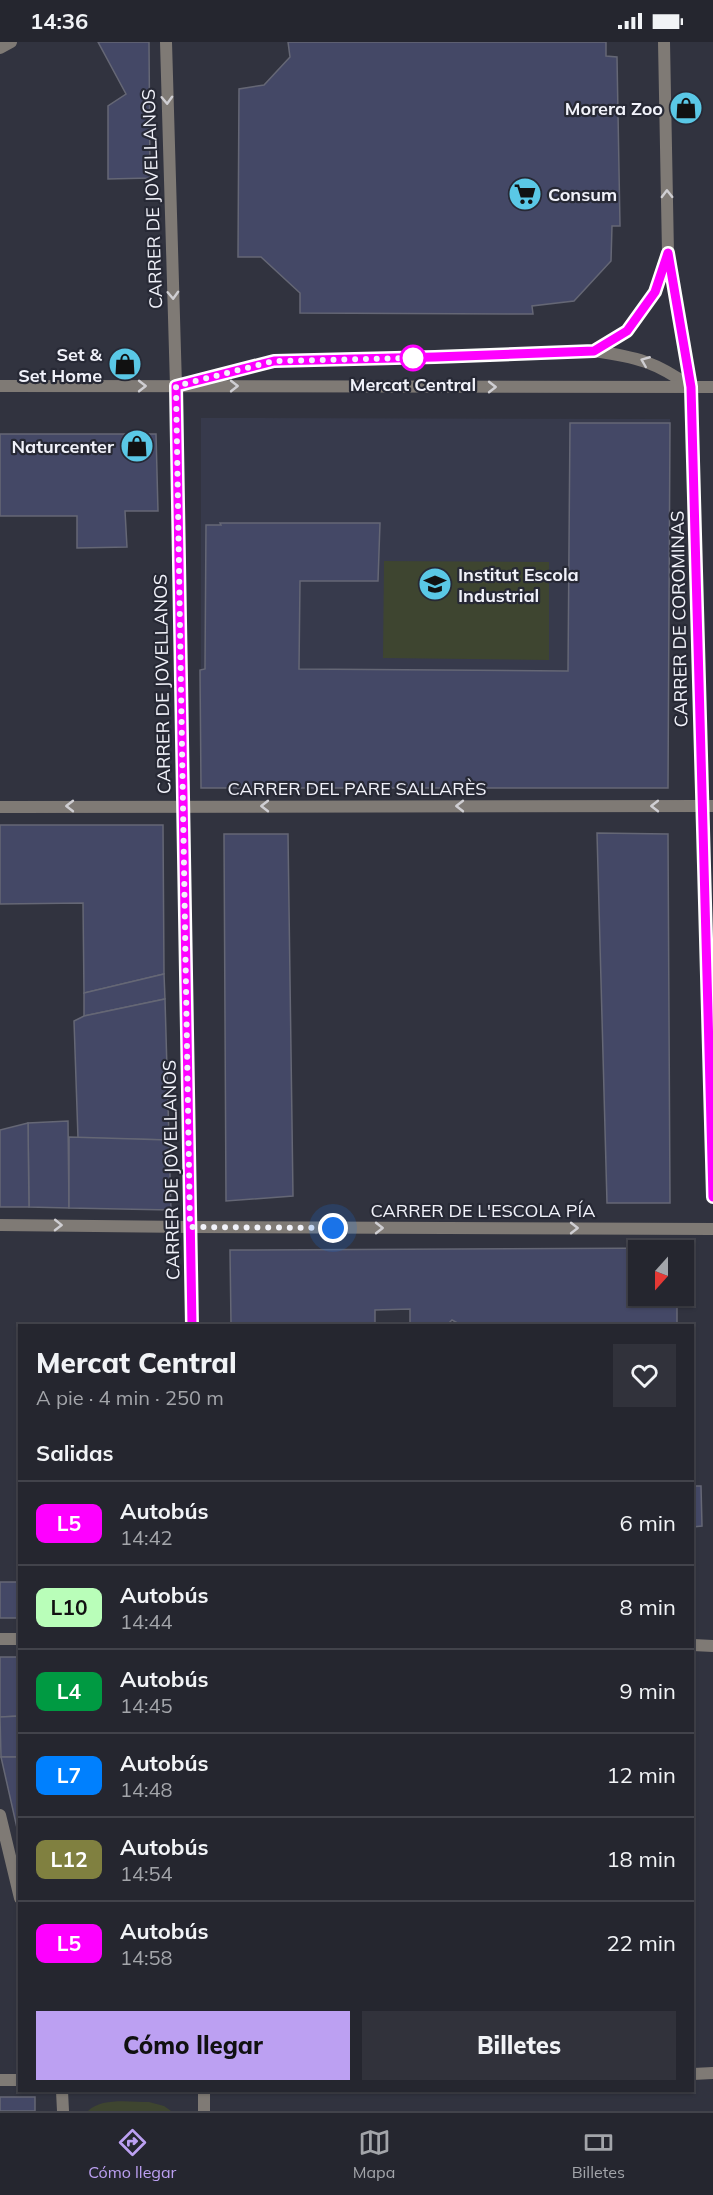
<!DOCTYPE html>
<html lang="es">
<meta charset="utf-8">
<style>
body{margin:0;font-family:Mulish,sans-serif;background:#31323b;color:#f1f3f6;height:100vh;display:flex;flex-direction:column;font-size:22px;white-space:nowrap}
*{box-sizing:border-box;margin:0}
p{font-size:20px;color:#a3a5aa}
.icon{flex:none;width:33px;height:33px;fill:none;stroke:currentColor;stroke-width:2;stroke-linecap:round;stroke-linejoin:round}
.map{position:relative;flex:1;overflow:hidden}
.side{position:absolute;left:18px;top:1282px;width:676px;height:768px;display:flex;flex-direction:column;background:#25262f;border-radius:0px;box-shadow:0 2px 4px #0004,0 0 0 2px #42434b}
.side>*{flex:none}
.badge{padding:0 12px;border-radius:9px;font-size:21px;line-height:39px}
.needle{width:39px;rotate:201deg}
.buttons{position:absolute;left:628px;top:1198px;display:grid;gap:12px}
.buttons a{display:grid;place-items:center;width:66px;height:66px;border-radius:0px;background:#25262f;box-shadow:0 2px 4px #0004,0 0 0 2px #42434b;font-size:30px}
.you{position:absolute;width:30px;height:30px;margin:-15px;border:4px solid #fff;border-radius:50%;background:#1a73e8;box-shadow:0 0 0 9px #1a73e833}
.map>.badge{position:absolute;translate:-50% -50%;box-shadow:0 0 0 3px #fff}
h2{padding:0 18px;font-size:22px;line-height:54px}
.round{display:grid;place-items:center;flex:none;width:63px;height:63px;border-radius:0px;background:#31323b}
.summary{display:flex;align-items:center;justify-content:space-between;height:102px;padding:0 18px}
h1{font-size:28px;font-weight:800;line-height:45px}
.cta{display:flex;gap:12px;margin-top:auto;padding:12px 18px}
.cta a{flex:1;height:69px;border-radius:0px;background:#bca0f2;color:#111;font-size:24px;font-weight:800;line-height:69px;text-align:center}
.cta a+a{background:#31323b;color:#f1f3f6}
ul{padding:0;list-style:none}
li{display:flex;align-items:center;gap:18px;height:84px;padding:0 18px;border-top:2px solid #42434b}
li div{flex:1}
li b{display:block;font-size:22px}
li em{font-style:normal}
li .badge{min-width:66px;font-weight:700;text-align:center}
.status{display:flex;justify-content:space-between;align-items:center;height:42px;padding:0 30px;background:#25262f;direction:ltr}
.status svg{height:16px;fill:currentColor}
.tab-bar{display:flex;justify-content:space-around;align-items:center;height:84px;border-top:2px solid #42434b;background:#25262f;font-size:16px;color:#a3a5aa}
.tab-bar a{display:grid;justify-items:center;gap:3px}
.tab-bar .active{color:#bca0f2}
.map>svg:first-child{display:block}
</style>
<div class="status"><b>14:36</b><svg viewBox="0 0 49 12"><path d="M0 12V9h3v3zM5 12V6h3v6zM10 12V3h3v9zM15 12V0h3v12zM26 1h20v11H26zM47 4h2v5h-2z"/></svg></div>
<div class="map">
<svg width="713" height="2069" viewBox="0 0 713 2069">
<rect width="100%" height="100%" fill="#31333f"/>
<!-- built -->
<polygon fill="#373a4c" points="201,376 670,377 668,746 201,746"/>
<!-- green -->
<g fill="#3e4530">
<polygon points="384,519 549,520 549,618 383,616"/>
<path d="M 149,2060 L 164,2064 L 171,2069 L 88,2069 C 101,2055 132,2060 149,2060 Z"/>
</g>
<!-- building -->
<g fill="#444866" stroke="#656775" stroke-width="1.5">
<polygon points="98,0 149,0 150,136 108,137 108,64 126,52"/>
<polygon points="288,0 606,0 606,14 617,15 620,184 612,184 611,219 574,259 532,264 533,272 300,271 300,251 261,215 238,215 239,47 264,43 290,15"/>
<polygon points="570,381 670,381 668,746 201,746 200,628 205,627 206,483 221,483 220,481 380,481 378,539 300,539 299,627 568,629"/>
<polygon points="0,392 156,392 158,469 125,469 127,505 77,506 77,474 0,474"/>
<polygon points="0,783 163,783 164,932 84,951 83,861 0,862"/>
<polygon points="597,791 668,792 670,1161 607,1161"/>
<polygon points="224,792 288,792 293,1154 226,1159"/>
<polygon points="164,932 165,957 84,974 84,951"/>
<polygon points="165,957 169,1098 78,1096 74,979 84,974"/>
<polygon points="68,1079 69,1166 29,1165 28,1081"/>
<polygon points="28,1081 29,1165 0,1165 0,1088"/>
<polygon points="69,1095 169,1098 171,1168 69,1166"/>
<polygon points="677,1206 677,1209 639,1209 639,1254 677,1254 677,1284 588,1284 588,1281 501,1282 501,1284 463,1284 452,1278 446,1284 410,1284 410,1267 375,1268 375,1281 231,1282 230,1208"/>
<polygon points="207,1281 375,1281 400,1282 400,1284 207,1284"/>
<polygon points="693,1444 701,1444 702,1484 693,1485"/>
<rect x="0" y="1540" width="20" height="36"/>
<polygon points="0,1615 20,1615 20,1674 0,1675"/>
<polygon points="20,1674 20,1715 1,1715 0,1675"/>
<polygon points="1,1715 20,1715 20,1786 17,1786"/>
<rect x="0" y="2055" width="35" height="14"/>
</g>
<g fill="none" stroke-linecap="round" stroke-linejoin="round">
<!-- street -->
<g stroke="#7f7a75" stroke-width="12">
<polyline points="166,0 176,344 192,1284"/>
<polyline points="664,0 668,211 691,345 713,1155"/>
<polyline points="0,6 11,0"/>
<path d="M 594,309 C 637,315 656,320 691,345"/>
<polyline points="194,339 274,319 435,315 594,309 627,289 655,250 667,212"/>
<polyline points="0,344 713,345"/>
<polyline points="0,765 713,764"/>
<polyline points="0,1183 190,1185 713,1187"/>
<polyline points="0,1597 20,1597"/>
<polyline points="693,1603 713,1604"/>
<polyline points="0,1773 20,1856"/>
<polyline points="693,2032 713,2031"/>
<polyline points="0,2038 20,2038"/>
<polyline points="62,2049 63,2069"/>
<polyline points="204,2049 204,2069"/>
</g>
</g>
<!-- one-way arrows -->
<defs><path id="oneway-chevron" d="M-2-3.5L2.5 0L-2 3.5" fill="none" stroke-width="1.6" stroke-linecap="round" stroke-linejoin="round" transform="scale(1.5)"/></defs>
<g stroke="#cfced2">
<use href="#oneway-chevron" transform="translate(167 58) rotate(88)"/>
<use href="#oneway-chevron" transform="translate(667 152) rotate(-91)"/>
<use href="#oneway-chevron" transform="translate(173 253) rotate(88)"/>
<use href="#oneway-chevron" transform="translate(645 319) rotate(-158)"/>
<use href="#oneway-chevron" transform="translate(142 344)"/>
<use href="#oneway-chevron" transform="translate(234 344)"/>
<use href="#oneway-chevron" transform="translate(492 345)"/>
<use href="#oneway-chevron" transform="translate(70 764) rotate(180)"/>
<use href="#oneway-chevron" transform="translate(265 764) rotate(-180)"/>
<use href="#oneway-chevron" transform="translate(460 764) rotate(-180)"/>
<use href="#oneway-chevron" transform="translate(655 764) rotate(-180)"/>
<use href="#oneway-chevron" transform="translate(58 1183) rotate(1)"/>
<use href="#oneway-chevron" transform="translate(379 1186)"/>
<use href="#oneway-chevron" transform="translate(574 1186)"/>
</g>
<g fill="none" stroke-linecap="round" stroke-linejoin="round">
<!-- line casing -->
<g stroke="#fff" stroke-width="14">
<polyline id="line" points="192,1284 176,344 274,319 435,315 594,309 627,289 655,250 668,211 691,345 713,1155"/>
</g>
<!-- line -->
<use href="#line" stroke="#fe00ff" stroke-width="9"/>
<!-- walk -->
<polyline stroke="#f1f2fa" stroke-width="6" stroke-dasharray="0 10.8" points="333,1186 190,1185 176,344 274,319 413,316"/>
</g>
<!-- icons -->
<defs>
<g id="shop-disc" transform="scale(1.725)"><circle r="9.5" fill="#5ac8e6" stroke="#272935"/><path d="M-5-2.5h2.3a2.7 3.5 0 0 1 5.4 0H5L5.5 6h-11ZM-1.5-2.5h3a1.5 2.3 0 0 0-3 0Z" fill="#111"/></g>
<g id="supermarket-disc" transform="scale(1.725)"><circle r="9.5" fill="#5ac8e6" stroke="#272935"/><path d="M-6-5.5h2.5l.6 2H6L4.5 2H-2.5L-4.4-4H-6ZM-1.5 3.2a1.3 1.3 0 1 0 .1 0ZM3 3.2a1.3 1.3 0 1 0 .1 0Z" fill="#111"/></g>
<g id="school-disc" transform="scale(1.725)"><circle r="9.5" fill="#5ac8e6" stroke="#272935"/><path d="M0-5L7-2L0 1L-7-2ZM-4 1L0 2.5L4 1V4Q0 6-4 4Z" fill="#111"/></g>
</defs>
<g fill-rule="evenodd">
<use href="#shop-disc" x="686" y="66"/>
<use href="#supermarket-disc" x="525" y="152"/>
<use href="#shop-disc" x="125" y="322"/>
<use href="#shop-disc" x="137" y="404"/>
<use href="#school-disc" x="435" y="542"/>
</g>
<!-- markers -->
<circle fill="#fff" stroke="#fe00ff" stroke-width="3" cx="413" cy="316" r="12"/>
<g text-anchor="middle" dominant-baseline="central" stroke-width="4.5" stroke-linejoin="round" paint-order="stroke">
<!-- poi labels -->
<g font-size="18" font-weight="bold" fill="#f1f2fa" stroke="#272935" text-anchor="end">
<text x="663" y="66">Morera Zoo</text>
<text x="548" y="152" text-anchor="start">Consum</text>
<text x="102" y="312">Set &amp;<tspan x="102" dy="21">Set Home</tspan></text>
<text x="114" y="404">Naturcenter</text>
<text x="458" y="532" text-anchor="start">Institut Escola<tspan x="458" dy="21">Industrial</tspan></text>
</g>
<!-- street labels -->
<g font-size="18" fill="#f1f2fa" stroke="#272935">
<text transform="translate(152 157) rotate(-92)">CARRER DE JOVELLANOS</text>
<text transform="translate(679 577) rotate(-91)">CARRER DE COROMINAS</text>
<text transform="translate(162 642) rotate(-91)">CARRER DE JOVELLANOS</text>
<text x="357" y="746">CARRER DEL PARE SALLARÈS</text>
<text transform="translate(171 1128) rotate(-91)">CARRER DE JOVELLANOS</text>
<text x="483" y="1168">CARRER DE L'ESCOLA PÍA</text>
</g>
<!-- stop labels -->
<g font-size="18" font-weight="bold" fill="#f1f2fa" stroke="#272935">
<text x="413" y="342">Mercat Central</text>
</g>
</g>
</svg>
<div class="buttons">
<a><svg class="needle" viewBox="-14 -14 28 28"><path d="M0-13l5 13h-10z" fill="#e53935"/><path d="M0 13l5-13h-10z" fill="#a3a5aa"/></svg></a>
</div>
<div class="you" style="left:333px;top:1186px"></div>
<section class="side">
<div class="summary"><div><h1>Mercat Central</h1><p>A pie · 4 min · 250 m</p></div><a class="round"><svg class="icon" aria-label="heart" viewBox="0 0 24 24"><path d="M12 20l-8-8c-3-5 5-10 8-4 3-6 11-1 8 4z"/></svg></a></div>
<h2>Salidas</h2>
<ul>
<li><span class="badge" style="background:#fe00ff;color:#fff">L5</span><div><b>Autobús</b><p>14:42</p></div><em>6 min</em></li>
<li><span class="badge" style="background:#b9feb9;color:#111">L10</span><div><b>Autobús</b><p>14:44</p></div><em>8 min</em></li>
<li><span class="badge" style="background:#009a42;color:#fff">L4</span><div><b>Autobús</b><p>14:45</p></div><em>9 min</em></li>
<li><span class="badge" style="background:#0080fe;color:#fff">L7</span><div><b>Autobús</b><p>14:48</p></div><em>12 min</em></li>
<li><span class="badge" style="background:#808040;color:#fff">L12</span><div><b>Autobús</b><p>14:54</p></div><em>18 min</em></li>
<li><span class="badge" style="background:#fe00ff;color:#fff">L5</span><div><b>Autobús</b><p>14:58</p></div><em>22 min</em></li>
</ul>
<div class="cta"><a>Cómo llegar</a><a>Billetes</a></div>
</section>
</div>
<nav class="tab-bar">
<a class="active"><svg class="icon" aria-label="directions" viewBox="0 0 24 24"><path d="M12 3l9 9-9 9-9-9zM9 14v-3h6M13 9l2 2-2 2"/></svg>Cómo llegar</a>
<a><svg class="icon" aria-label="map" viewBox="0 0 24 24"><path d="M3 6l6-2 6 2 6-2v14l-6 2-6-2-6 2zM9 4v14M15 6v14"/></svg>Mapa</a>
<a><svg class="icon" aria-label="tickets" viewBox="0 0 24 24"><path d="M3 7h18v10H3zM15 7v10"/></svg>Billetes</a>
</nav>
